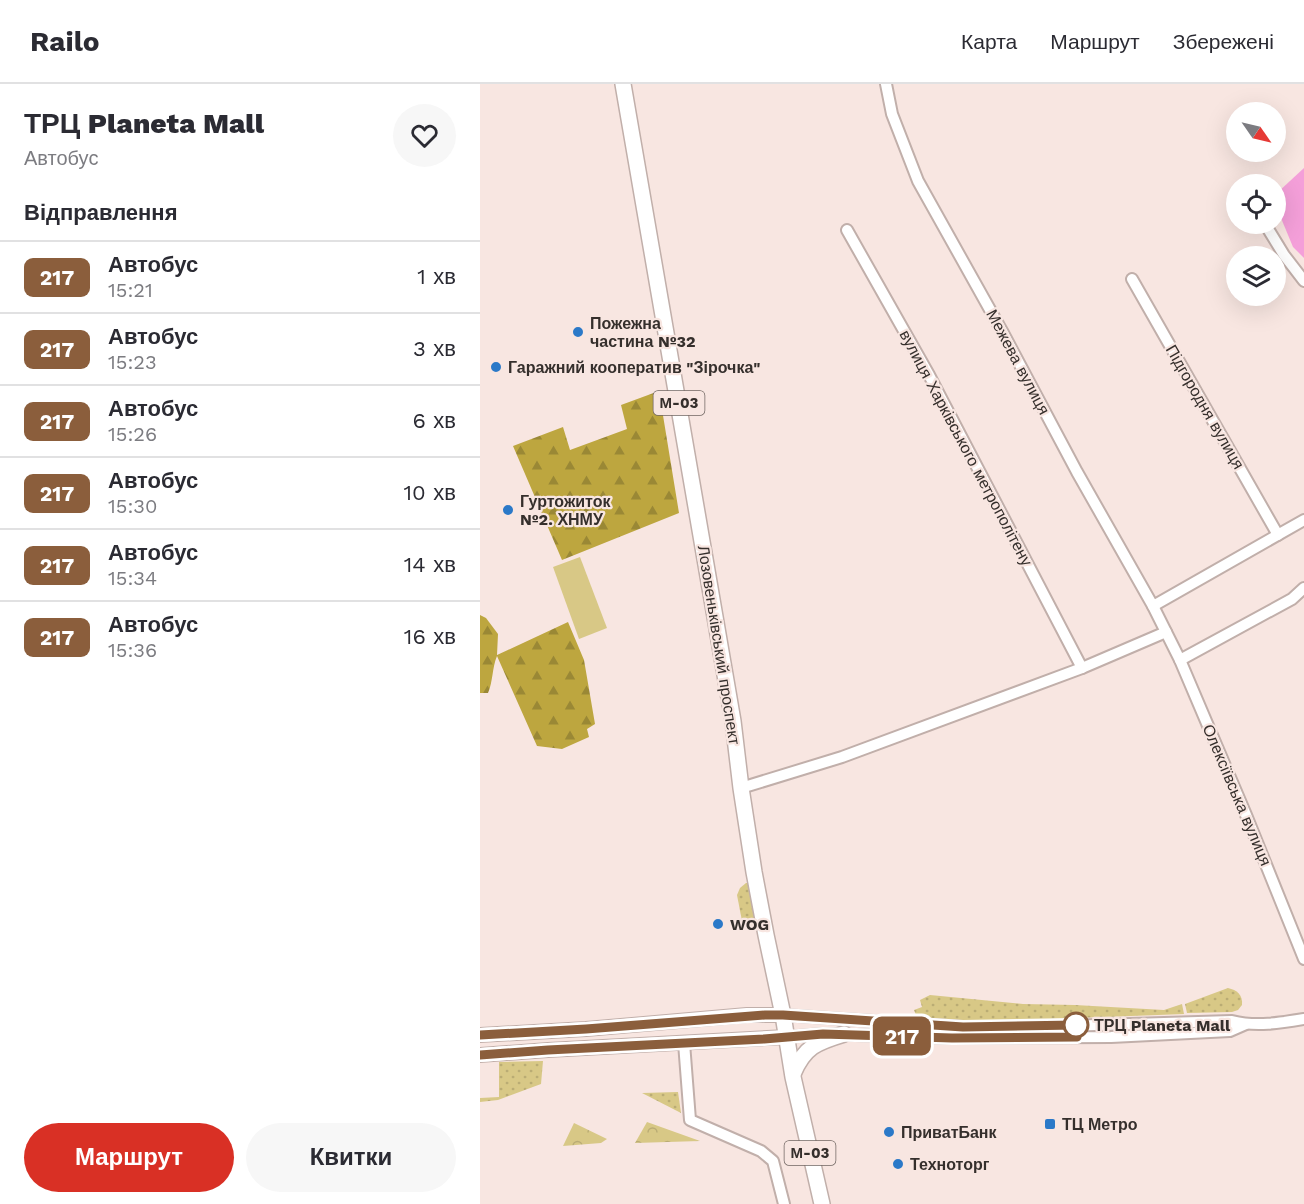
<!DOCTYPE html>
<html lang="uk">
<meta charset="utf-8">
<style>
body{margin:0;font-family:"Work Sans",sans-serif;background:#f7f7f7;color:#2b2b33;height:100vh;display:flex;flex-direction:column;font-size:22px;white-space:nowrap}
*{box-sizing:border-box;margin:0}
p{font-size:20px;color:#7c7c81}
.icon{flex:none;width:33px;height:33px;fill:none;stroke:currentColor;stroke-width:2;stroke-linecap:round;stroke-linejoin:round}
.map{position:relative;flex:1;overflow:hidden}
.drawer{display:flex;flex-direction:column;background:#fff;width:480px}
.drawer>*{flex:none}
.badge{padding:0 12px;border-radius:9px;font-size:21px;line-height:39px}
.needle{width:39px;rotate:124deg}
.fabs{position:absolute;left:746px;top:18px;display:grid;gap:12px}
.fabs a{display:grid;place-items:center;width:60px;height:60px;border-radius:50%;background:#fff;box-shadow:0 6px 24px #0002;font-size:30px}
.map>.badge{position:absolute;translate:-50% -50%;box-shadow:0 0 0 3px #fff}
h2{padding:0 24px;font-size:22px;line-height:54px}
.round{display:grid;place-items:center;flex:none;width:63px;height:63px;border-radius:32px;background:#f7f7f7}
.overview{display:flex;align-items:center;justify-content:space-between;height:102px;padding:0 24px}
h1{font-size:28px;font-weight:800;line-height:45px}
.button{display:flex;gap:12px;margin-top:auto;padding:12px 24px}
.button a{flex:1;height:69px;border-radius:36px;background:#d93025;color:#fff;font-size:24px;font-weight:800;line-height:69px;text-align:center}
.button a+a{background:#f7f7f7;color:#2b2b33}
ul{padding:0;list-style:none}
li{display:flex;align-items:center;gap:18px;height:72px;padding:0 24px;border-top:2px solid #e1e1e2}
li div{flex:1}
li b{display:block;font-size:22px}
li em{font-style:normal}
li .badge{min-width:66px;font-weight:700;text-align:center}
header{display:flex;align-items:center;gap:36px;box-sizing:border-box;height:84px;padding:0 30px;background:#fff;border-bottom:2px solid #e1e1e2}
header strong{font-size:28px}
nav{display:flex;gap:33px;margin-inline-start:auto;font-size:21px}
main{display:flex;flex:1;min-height:0}
.map>svg:first-child{display:block}
</style>
<header>
<strong>Railo</strong>
<nav><a>Карта</a><a>Маршрут</a><a>Збережені</a></nav>
</header>
<main>
<section class="drawer">
<div class="overview"><div><h1>ТРЦ Planeta Mall</h1><p>Автобус</p></div><a class="round"><svg class="icon" aria-label="heart" viewBox="0 0 24 24"><path d="M12 20l-8-8c-3-5 5-10 8-4 3-6 11-1 8 4z"/></svg></a></div>
<h2>Відправлення</h2>
<ul>
<li><span class="badge" style="background:#8b5e3c;color:#fff">217</span><div><b>Автобус</b><p>15:21</p></div><em>1 хв</em></li>
<li><span class="badge" style="background:#8b5e3c;color:#fff">217</span><div><b>Автобус</b><p>15:23</p></div><em>3 хв</em></li>
<li><span class="badge" style="background:#8b5e3c;color:#fff">217</span><div><b>Автобус</b><p>15:26</p></div><em>6 хв</em></li>
<li><span class="badge" style="background:#8b5e3c;color:#fff">217</span><div><b>Автобус</b><p>15:30</p></div><em>10 хв</em></li>
<li><span class="badge" style="background:#8b5e3c;color:#fff">217</span><div><b>Автобус</b><p>15:34</p></div><em>14 хв</em></li>
<li><span class="badge" style="background:#8b5e3c;color:#fff">217</span><div><b>Автобус</b><p>15:36</p></div><em>16 хв</em></li>
</ul>
<div class="button"><a>Маршрут</a><a>Квитки</a></div>
</section>
<div class="map">
<svg width="824" height="1120" viewBox="0 0 824 1120">
<defs>
<pattern id="grass-dots" width="8" height="8" patternUnits="userSpaceOnUse" patternTransform="scale(1.5)"><rect width="8" height="8" fill="#d8c886"/><path d="M2 2h.1M6 6h.1" fill="none" stroke="#baac74" stroke-width="1.8" stroke-linecap="round"/></pattern>
<pattern id="forest-firs" width="22" height="20" patternUnits="userSpaceOnUse" patternTransform="scale(1.5)"><rect width="22" height="20" fill="#bda63f"/><path d="M5 1l3.5 6h-7zM16 11l3.5 6h-7z" fill="#9a8835"/></pattern>
<pattern id="park-crowns" width="20" height="18" patternUnits="userSpaceOnUse" patternTransform="scale(1.5)"><rect width="20" height="18" fill="#d8c886"/><path d="M2 6a3 3 0 1 1 6 0M12 15a3 3 0 1 1 6 0" fill="none" stroke="#baac74"/></pattern>
</defs>
<rect width="100%" height="100%" fill="#f8e6e1"/>
<!-- grass -->
<g fill="url(#grass-dots)">
<polygon points="266,799 269,799 277,839 275,844 273,846 269,845 262,837 257,811 260,804"/>
<path d="M 748,904 C 757,906 763,911 762,921 L 758,926 L 752,928 L 707,929 L 705,920 Z"/>
<polygon points="450,911 543,920 595,921 684,926 702,920 704,930 519,937 442,935 436,931 434,926 442,923 440,916"/>
<polygon points="63,977 61,1000 18,1016 0,1018 0,1014 19,1013 19,978"/>
<polygon points="198,1008 201,1029 162,1009"/>
</g>
<!-- forest -->
<g fill="url(#forest-firs)">
<polygon points="179,307 199,429 82,476 33,362 83,343 90,366 147,345 141,321"/>
<path d="M 0,531 L 6,534 L 18,550 L 17,571 L 88,538 L 104,576 L 115,640 L 107,645 L 109,653 L 82,665 L 57,662 L 17,572 C 12,584 13,598 8,609 L 0,609 Z"/>
</g>
<!-- park -->
<g fill="url(#park-crowns)">
<polygon points="167,1038 220,1057 155,1059"/>
<polygon points="94,1039 127,1055 121,1059 83,1062"/>
</g>
<!-- pitch -->
<polygon fill="#d8c886" points="100,473 127,544 99,555 73,483"/>
<!-- water -->
<polygon fill="#f49fd9" points="824,84 824,174 813,163 796,122 797,109"/>
<g fill="none" stroke-linecap="round" stroke-linejoin="round">
<!-- minor casing -->
<g stroke="#c1afaa" stroke-width="14">
<g id="minor">
<polyline points="406,0 412,30 438,97 523,249 597,388 673,522 700,576 766,731 824,875"/>
<polyline points="785,140 804,171 824,197"/>
<polyline points="367,146 449,291 602,584"/>
<polyline points="652,195 798,451"/>
<polyline points="673,522 824,436"/>
<polyline points="700,576 812,515 824,504"/>
<polyline points="261,704 362,673 602,584 686,548"/>
<path d="M 303,931 L 483,943 L 549,943 L 752,937 C 776,943 800,939 824,935"/>
<polyline points="307,953 343,950 472,954 631,953 750,947 766,940"/>
<polyline points="204,959 210,1036 281,1067 293,1077 304,1120"/>
</g>
</g>
<!-- major casing -->
<g stroke="#c1afaa" stroke-width="16">
<g id="major">
<polyline points="0,951 106,945 267,931 303,931"/>
<polyline points="0,971 68,966 307,953"/>
</g>
</g>
<!-- highway casing -->
<g stroke="#c1afaa" stroke-width="18">
<g id="highway">
<polyline points="143,0 253,637 261,704 274,788 286,851 303,931 313,993 342,1120"/>
<path d="M 313,990 C 324,963 337,958 364,950"/>
</g>
</g>
<!-- minor -->
<use href="#minor" stroke="#fff" stroke-width="10"/>
<!-- major -->
<use href="#major" stroke="#fff" stroke-width="14"/>
<!-- highway -->
<use href="#highway" stroke="#fff" stroke-width="15"/>
</g>
<g fill="none" stroke-linecap="round" stroke-linejoin="round">
<!-- line casing -->
<g stroke="#fff" stroke-width="14">
<polyline id="line" points="0,951 106,945 285,931 303,931 483,943 596,941 597,953 472,954 343,950 284,955 68,966 0,971"/>
</g>
<!-- line -->
<use href="#line" stroke="#8b5e3c" stroke-width="9"/>
</g>
<!-- markers -->
<g fill="#2b79c8" stroke="#f8e6e1" stroke-width="2">
<circle cx="98" cy="248" r="6"/>
<circle cx="16" cy="283" r="6"/>
<circle cx="28" cy="426" r="6"/>
<circle cx="238" cy="840" r="6"/>
<rect x="564" y="1034" width="12" height="12" rx="3"/>
<circle cx="409" cy="1048" r="6"/>
<circle cx="418" cy="1080" r="6"/>
</g>
<circle fill="#fff" stroke="#8b5e3c" stroke-width="3" cx="596" cy="941" r="12"/>
<g text-anchor="middle" dominant-baseline="central" stroke-width="4.5" stroke-linejoin="round" paint-order="stroke">
<!-- shield labels -->
<g fill="#f8e6e1" stroke="#706662" stroke-width="1.5">
<rect x="173.5" y="307" width="51" height="24" rx="4.5"/>
<rect x="304.5" y="1057" width="51" height="24" rx="4.5"/>
</g>
<g font-size="15" font-weight="bold" fill="#352f2c">
<text x="199" y="319">М-03</text>
<text x="330" y="1069">М-03</text>
</g>
<!-- poi labels -->
<g font-size="16" font-weight="bold" fill="#352f2c" stroke="#f8e6e1" text-anchor="start">
<text x="110" y="239">Пожежна<tspan x="110" dy="18">частина №32</tspan></text>
<text x="28" y="283">Гаражний кооператив "Зірочка"</text>
<text x="40" y="417">Гуртожиток<tspan x="40" dy="18">№2. ХНМУ</tspan></text>
<text x="250" y="840">WOG</text>
<text x="582" y="1040">ТЦ Метро</text>
<text x="421" y="1048">ПриватБанк</text>
<text x="430" y="1080">Техноторг</text>
</g>
<!-- street labels -->
<g font-size="16" fill="#352f2c" stroke="#f8e6e1">
<text transform="translate(538 278) rotate(62)">Межева вулиця</text>
<text transform="translate(725 323) rotate(60)">Підгородня вулиця</text>
<text transform="translate(486 364) rotate(62)">вулиця Харківського метрополітену</text>
<text transform="translate(239 561) rotate(81)">Лозовеньківський проспект</text>
<text transform="translate(757 711) rotate(67)">Олексіївська вулиця</text>
</g>
<!-- stop labels -->
<g font-size="16" font-weight="bold" fill="#352f2c" stroke="#f8e6e1" text-anchor="start">
<text x="614" y="941">ТРЦ Planeta Mall</text>
</g>
</g>
</svg>
<div class="fabs">
<a><svg class="needle" viewBox="-14 -14 28 28"><path d="M0-13l5 13h-10z" fill="#e53935"/><path d="M0 13l5-13h-10z" fill="#7c7c81"/></svg></a>
<a><svg class="icon" aria-label="locate" viewBox="0 0 24 24"><circle cx="12" cy="12" r="6"/><path d="M12 2v4M12 18v4M2 12h4M18 12h4"/></svg></a>
<a><svg class="icon" aria-label="layers" viewBox="0 0 24 24"><path d="M12 4l9 5-9 5-9-5zM3 14l9 5 9-5"/></svg></a>
</div>
<b class="badge" style="left:422px;top:952px;background:#8b5e3c;color:#fff">217</b>
</div>
</main>
